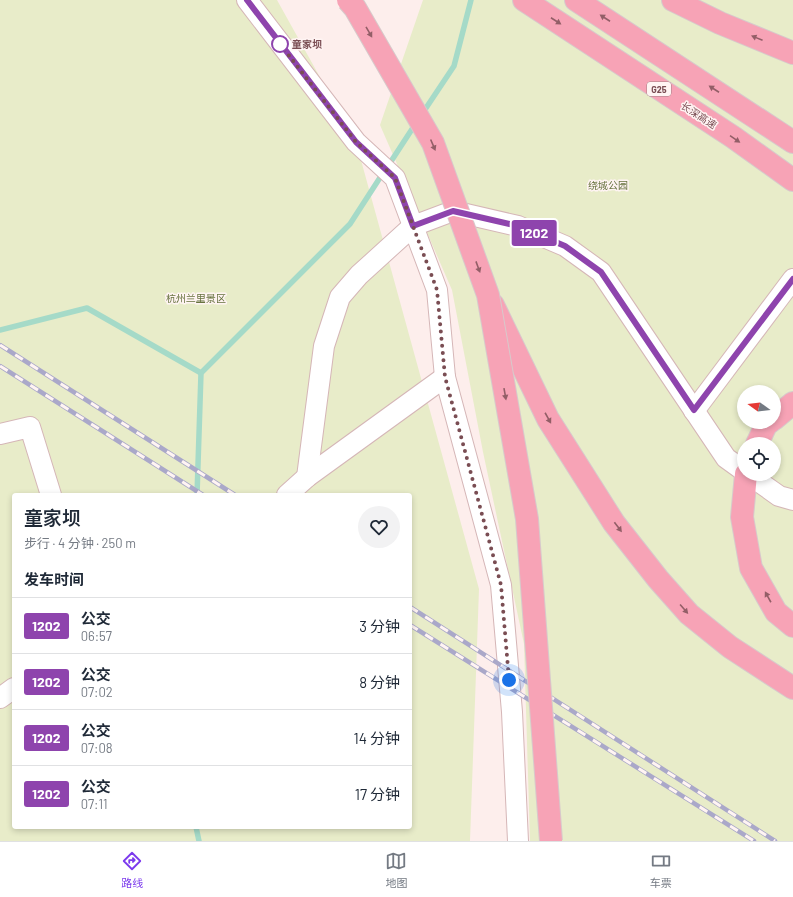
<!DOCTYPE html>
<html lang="zh">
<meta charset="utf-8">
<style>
body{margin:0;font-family:Barlow,"Noto Sans SC",sans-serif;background:#f2f2f3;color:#1f2937;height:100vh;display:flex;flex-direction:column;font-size:15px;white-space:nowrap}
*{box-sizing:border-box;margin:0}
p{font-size:13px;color:#747a83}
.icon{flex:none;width:22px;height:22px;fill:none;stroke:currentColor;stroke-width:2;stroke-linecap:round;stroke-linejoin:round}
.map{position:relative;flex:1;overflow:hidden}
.drawer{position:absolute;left:12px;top:493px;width:400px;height:336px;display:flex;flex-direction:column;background:#fff;border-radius:4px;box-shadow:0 2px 6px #0003}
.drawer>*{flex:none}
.badge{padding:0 8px;border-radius:3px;font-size:14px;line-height:26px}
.needle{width:26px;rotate:285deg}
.buttons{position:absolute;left:737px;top:385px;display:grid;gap:8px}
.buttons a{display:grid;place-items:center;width:44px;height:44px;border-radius:50%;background:#fff;box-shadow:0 2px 6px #0003;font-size:20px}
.you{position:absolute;width:20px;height:20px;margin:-10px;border:3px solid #fff;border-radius:50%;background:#1a73e8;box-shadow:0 0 0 6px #1a73e833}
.map>.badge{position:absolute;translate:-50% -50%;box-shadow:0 0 0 2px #fff}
h2{padding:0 12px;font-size:15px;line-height:36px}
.round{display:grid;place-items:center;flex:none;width:42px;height:42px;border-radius:21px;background:#f2f2f3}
.overview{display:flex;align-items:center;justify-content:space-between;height:68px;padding:0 12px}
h1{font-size:19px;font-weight:600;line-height:30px}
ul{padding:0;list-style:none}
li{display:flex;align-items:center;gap:12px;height:56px;padding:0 12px;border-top:1px solid #e0e1e3}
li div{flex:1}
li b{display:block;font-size:15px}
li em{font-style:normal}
li .badge{min-width:44px;font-weight:700;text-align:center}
.tab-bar{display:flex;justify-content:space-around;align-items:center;height:56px;border-top:1px solid #e0e1e3;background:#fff;font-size:11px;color:#747a83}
.tab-bar a{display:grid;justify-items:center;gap:2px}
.tab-bar .current{color:#7c3aed}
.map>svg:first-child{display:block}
</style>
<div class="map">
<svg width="793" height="841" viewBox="0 0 793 841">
<rect width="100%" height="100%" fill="#fdeeec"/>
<!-- green -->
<g fill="#e8ecc9" fill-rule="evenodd">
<path d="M 0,0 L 277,0 L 356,142 L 479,589 L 470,841 L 0,841 ZM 14,495 L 410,495 L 410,827 L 14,827 Z"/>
<path d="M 423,0 L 793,0 L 793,841 L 530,841 L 524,644 L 483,452 L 452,290 L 380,125 ZM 744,392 L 774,392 L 774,422 L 744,422 ZM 744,444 L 774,444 L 774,474 L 744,474 Z"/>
</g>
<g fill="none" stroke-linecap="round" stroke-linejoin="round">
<!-- stream -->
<g stroke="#a5dac8" stroke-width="5.5">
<polyline points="422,114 454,66 471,0"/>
<polyline points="388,166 416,123"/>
<polyline points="0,330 87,308 201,373"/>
<polyline points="197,495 201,373 350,224 383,173"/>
<polyline points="196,827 199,841"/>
</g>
<!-- minor casing -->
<g stroke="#d5b6b7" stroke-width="22">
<g id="minor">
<polyline points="247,0 356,142 395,178 437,290 445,377 501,585 512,712 518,841"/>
<polyline points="694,411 793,279"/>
<polyline points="0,434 30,427 51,495"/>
<polyline points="748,474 779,496 793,500"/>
<polyline points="307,477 324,346 340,297 359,275 413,226 453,211 518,226 565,246 601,272 726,458 744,471"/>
<polyline points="287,495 307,477 445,377"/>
<polyline points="0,698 14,688"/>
</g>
</g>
<!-- highway casing -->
<g stroke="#d7cacb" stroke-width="24">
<g id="highway">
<polyline points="524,0 733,137 793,180"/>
<polyline points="576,0 793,142"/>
<polyline points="673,0 720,23 793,53"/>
<polyline points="493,305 548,419 614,523 658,579 689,614 730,647 793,688"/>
<polyline points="774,419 793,403"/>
<polyline points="757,444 766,425 770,422"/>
<polyline points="746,474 742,517 751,568 776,612 793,626"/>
</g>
</g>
<!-- minor -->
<use href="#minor" stroke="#fff" stroke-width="20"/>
<!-- highway -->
<use href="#highway" stroke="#f7a3b6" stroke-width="22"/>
<!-- rail casing -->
<g stroke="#aaa8c9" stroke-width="4.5">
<g id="rail">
<polyline points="0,345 235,495"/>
<polyline points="0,366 203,495"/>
<polyline points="410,607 775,841"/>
<polyline points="410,625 754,841"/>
</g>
</g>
<!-- rail -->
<use href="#rail" stroke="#fff4f3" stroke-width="3" stroke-dasharray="9" stroke-linecap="butt"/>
<!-- highway-bridge casing -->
<g stroke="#d7cacb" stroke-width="24" stroke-linecap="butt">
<polyline id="highway-bridge" points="348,0 355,8 433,143 488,295 527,519 551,841"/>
</g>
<!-- highway-bridge -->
<use href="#highway-bridge" stroke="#f7a3b6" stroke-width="22"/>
</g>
<!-- one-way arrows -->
<defs><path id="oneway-solid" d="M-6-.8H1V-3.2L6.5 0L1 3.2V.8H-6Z"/></defs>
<g fill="#935e67">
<use href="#oneway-solid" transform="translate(605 18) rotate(-147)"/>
<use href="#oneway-solid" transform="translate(556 21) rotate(33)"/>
<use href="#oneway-solid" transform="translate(369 32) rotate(60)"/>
<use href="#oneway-solid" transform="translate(757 38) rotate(-158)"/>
<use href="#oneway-solid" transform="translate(714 89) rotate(-147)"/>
<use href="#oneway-solid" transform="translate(735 139) rotate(34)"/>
<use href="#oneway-solid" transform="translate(433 145) rotate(67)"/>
<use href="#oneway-solid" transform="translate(478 267) rotate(70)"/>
<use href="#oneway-solid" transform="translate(505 394) rotate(80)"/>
<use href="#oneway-solid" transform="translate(548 418) rotate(61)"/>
<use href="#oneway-solid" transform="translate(618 527) rotate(53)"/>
<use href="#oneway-solid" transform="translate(768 597) rotate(-119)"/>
<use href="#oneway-solid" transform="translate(684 609) rotate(49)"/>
</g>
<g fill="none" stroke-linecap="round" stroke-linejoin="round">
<!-- line casing -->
<g stroke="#fff" stroke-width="9">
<polyline id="line" points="247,0 356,142 395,178 413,226 453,211 518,226 565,246 601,272 694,410 793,279"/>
</g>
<!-- line -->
<use href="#line" stroke="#8e44ad" stroke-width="6"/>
<!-- walk -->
<polyline stroke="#7a4d53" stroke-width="4" stroke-dasharray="0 7.2" points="280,44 356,142 395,178 437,290 445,377 501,585 509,680"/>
</g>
<!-- markers -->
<circle fill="#fff" stroke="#8e44ad" stroke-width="2" cx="280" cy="44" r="8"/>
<g text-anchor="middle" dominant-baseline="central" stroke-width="3" stroke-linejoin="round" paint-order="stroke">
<!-- shield labels -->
<rect fill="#fff4f3" stroke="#a27f83" stroke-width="1" x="647" y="82" width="24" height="14" rx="3"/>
<g font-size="9" font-weight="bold" fill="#7a4d53">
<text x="659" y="89">G25</text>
</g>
<!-- stop labels -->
<g font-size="10" font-weight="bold" fill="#7a4d53" stroke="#fff4f3" text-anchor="start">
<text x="292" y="44">童家坝</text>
</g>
<!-- street labels -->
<g font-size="10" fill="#7a4d53" stroke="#fff4f3">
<text transform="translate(699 115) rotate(33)">长深高速</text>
</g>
<!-- park labels -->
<g font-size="10" fill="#67733f" stroke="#fff4f3">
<text x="608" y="185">绕城公园</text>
<text x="196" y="298">杭州兰里景区</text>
</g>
</g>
</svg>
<div class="buttons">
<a><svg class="needle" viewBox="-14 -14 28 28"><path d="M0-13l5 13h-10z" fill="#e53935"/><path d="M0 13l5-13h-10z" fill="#747a83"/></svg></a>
<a><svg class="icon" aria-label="locate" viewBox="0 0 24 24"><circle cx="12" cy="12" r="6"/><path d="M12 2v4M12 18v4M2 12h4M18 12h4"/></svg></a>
</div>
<div class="you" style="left:509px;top:680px"></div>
<b class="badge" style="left:534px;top:233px;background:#8e44ad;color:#fff">1202</b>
<section class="drawer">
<div class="overview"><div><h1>童家坝</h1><p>步行 · 4 分钟 · 250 m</p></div><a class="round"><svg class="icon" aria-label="heart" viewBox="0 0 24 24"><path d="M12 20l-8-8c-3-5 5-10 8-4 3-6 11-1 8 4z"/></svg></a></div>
<h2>发车时间</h2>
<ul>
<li><span class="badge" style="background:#8e44ad;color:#fff">1202</span><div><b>公交</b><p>06:57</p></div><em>3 分钟</em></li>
<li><span class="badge" style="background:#8e44ad;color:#fff">1202</span><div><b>公交</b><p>07:02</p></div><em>8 分钟</em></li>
<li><span class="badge" style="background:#8e44ad;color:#fff">1202</span><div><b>公交</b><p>07:08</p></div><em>14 分钟</em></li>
<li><span class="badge" style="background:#8e44ad;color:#fff">1202</span><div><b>公交</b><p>07:11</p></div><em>17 分钟</em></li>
</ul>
</section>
</div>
<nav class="tab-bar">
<a class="current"><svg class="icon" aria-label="directions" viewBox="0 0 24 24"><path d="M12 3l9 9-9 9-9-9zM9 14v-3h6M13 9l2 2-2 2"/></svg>路线</a>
<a><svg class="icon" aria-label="map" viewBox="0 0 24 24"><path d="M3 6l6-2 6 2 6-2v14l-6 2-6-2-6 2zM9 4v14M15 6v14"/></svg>地图</a>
<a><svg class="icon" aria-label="tickets" viewBox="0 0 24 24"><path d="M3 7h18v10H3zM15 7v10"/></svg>车票</a>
</nav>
